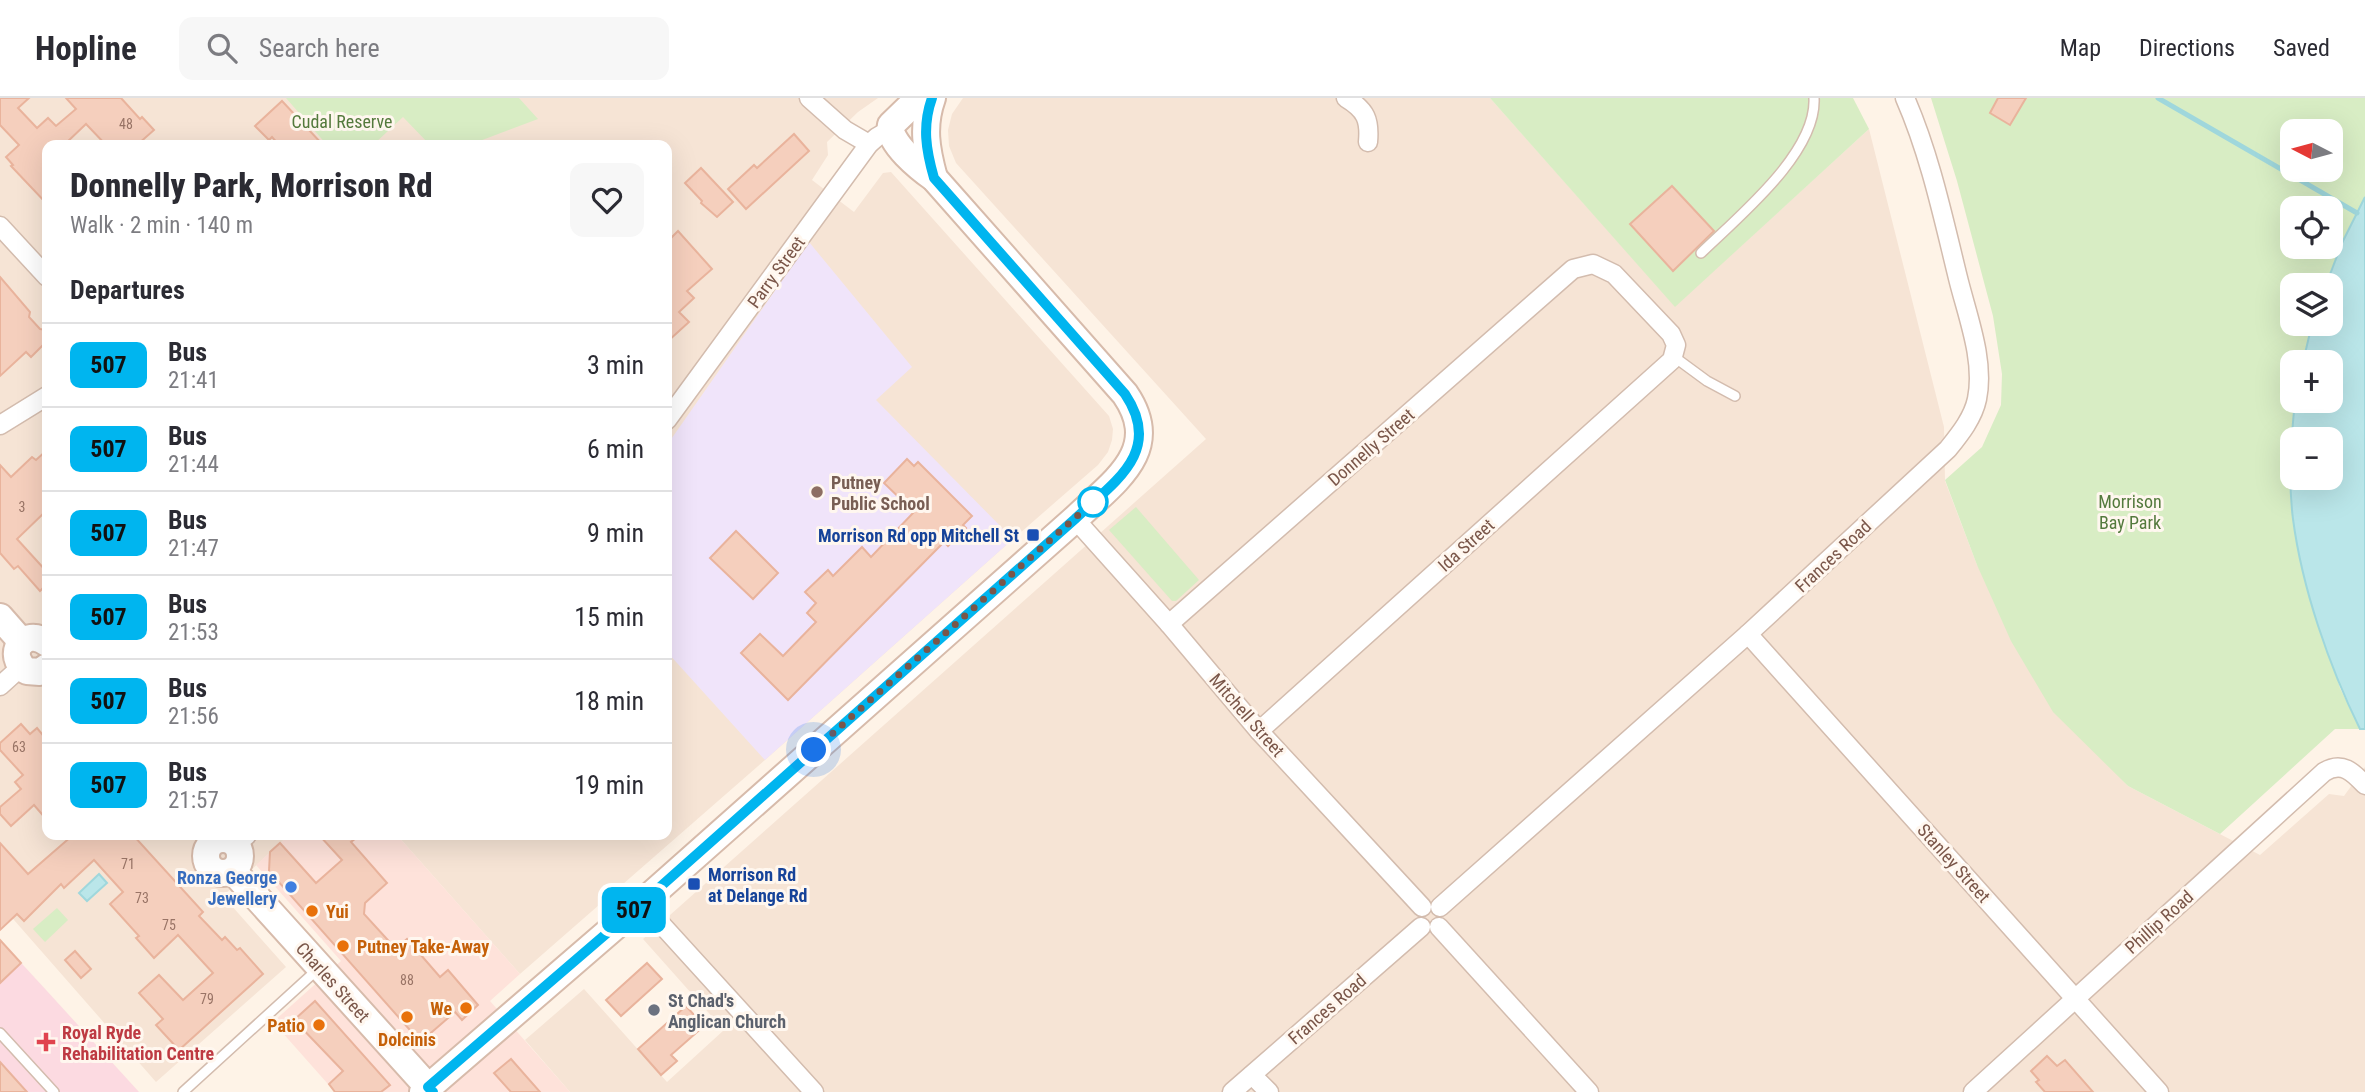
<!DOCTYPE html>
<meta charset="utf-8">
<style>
body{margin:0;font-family:"Roboto Condensed",sans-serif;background:#f7f7f7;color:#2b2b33;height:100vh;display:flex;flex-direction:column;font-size:26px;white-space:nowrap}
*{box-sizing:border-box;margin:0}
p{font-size:23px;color:#7c7c81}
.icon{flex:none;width:38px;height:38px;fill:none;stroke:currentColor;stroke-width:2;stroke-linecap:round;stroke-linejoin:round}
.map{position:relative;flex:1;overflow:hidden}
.sheet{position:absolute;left:42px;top:42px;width:630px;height:700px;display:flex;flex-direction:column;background:#fff;border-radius:14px;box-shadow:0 7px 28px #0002}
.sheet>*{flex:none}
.badge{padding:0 14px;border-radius:10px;font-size:24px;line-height:46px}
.needle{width:46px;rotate:276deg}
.controls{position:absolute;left:2280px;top:21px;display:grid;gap:14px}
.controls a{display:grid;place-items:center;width:63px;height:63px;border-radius:14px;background:#fff;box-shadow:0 7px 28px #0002;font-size:35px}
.you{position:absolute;width:35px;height:35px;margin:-18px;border:5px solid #fff;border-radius:50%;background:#1a73e8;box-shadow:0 0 0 10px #1a73e833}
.map>.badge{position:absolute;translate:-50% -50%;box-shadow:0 0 0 4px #fff}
h2{padding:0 28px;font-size:26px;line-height:63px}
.round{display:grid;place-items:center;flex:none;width:74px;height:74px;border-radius:14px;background:#f7f7f7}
.summary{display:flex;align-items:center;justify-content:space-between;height:119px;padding:0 28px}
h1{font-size:33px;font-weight:800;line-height:52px}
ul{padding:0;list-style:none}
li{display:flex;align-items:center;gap:21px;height:84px;padding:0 28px;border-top:2px solid #e1e1e2}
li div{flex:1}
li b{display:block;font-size:26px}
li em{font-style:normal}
li .badge{min-width:77px;font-weight:700;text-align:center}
header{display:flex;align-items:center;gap:42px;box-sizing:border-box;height:98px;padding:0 35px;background:#fff;border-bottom:2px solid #e1e1e2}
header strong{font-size:33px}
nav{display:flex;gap:38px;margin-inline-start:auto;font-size:24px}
.search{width:490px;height:63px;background:#f7f7f7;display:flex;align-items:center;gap:18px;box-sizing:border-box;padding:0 24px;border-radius:14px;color:#7c7c81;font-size:26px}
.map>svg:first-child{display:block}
</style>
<header>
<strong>Hopline</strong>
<div class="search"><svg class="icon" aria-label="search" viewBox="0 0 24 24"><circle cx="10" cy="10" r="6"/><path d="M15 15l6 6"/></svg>Search here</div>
<nav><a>Map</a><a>Directions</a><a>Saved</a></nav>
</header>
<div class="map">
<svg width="2365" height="994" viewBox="0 0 2365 994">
<rect width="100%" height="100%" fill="#fef3e7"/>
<!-- residential -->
<g fill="#f6e4d5">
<polygon points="0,0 878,0 858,14 827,44 828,57 812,82 854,114 883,75 891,74 1109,318 1113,331 1112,342 1108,354 1098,367 1013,441 765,662 520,876 397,737 667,737 667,47 47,47 47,737 289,737 223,798 286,869 156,984 0,806"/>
<polygon points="963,0 1490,0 1675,208 1869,31 1944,329 1945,383 1977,467 2111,670 2128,688 2260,757 2329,696 2344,698 2365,669 2365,994 570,994 525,942 584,891 667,984 724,932 643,841 1206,341 956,65 949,48 948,32 952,16"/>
</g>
<!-- commercial -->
<polygon fill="#fee2da" points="289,737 397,737 520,876 490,903 570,994 335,994 273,924 341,863 256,767"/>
<!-- education -->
<polygon fill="#f0e4fa" points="809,144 912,269 876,302 1013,441 765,662 667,554 667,347"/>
<!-- medical -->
<polygon fill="#fcdae1" points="0,842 47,893 139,994 0,994"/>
<!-- green -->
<g fill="#d8edc4" fill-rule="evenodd">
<polygon points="286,0 519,0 538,21 469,47 430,47 403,19 373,47 327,47"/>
<polygon points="1490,0 1853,0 1869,31 1675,209"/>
<path d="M 1931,0 L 2365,0 L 2365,99 L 2342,145 L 2326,187 L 2292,187 L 2292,226 L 2312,226 L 2303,264 L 2292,264 L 2292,303 L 2295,303 L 2290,361 L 2293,420 L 2340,590 L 2360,631 L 2335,631 L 2220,736 L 2128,688 L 2053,614 L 2011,543 L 1977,467 L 1945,382 L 1982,349 L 2001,307 L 2002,276 L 1993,218 L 1957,83 ZM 2292,33 L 2331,33 L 2331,72 L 2292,72 ZM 2292,110 L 2331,110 L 2331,149 L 2292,149 Z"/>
<polygon points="1136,409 1199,482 1176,503 1172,503 1109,432"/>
<polygon points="57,810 68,822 45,844 33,831"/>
</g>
<!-- water -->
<g fill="#bae6e9" stroke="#9fd7dc" stroke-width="2" fill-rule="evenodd">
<path d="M 2365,99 L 2365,631 L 2360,631 C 2329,568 2302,490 2293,421 C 2288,382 2291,342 2295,303 L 2331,303 L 2331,264 L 2303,264 L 2312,226 L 2331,226 L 2331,187 L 2326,187 L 2342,145 ZM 2292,341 L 2331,341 L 2331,380 L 2292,380 Z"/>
<polygon points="99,776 107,785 87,803 79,795"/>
</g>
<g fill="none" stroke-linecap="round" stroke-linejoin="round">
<!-- stream -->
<polyline stroke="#9fd7dc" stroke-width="5" points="2158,0 2357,115"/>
</g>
<!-- building -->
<g fill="#f5cfbd" stroke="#e9b39c" stroke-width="2">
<polygon points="0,0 29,0 18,10 37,30 48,20 56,28 76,11 66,0 121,0 140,21 142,19 154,32 137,47 106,47 86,26 64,47 47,47 47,106 11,68 13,67 6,59 19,47 0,27"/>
<polygon points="1998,0 2026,0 2010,27 1990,15"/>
<polygon points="282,3 323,47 279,47 272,39 269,42 255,28"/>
<polygon points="794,36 809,53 746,111 728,91 754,67 757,70"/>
<polygon points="701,70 733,104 717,119 701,105 702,103 685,85"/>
<polygon points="1672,88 1714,133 1673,173 1630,126"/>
<polygon points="678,133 712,171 687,193 694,200 679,214 689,224 667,244 667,144"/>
<polygon points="0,179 30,214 29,219 40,231 47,232 47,243 31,259 26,254 0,278"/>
<polygon points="47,352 47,412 17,441 47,474 47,486 40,493 18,468 14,471 0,455 0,367 11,379 32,359 36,362"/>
<polygon points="907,361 914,368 918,364 972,418 963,427 966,430 948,448 944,444 788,602 741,555 760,536 783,558 816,524 807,515 816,505 805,494 828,472 833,478 862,449 871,459 914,414 884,385"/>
<polygon points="736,433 778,475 753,501 710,460"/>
<polygon points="21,626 30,636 37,630 47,642 47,722 34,707 11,728 0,716 0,709 21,691 15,684 23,677 0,652 0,645"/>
<polygon points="73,737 133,737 203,814 199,818 222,842 225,839 237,852 240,850 263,876 179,952 156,927 163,921 139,895 159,877 183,902 213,875 178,837 154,860 136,840 139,838 110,806 123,794 94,762 64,790 61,786 24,823 17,816 0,832 0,745 28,776"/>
<polygon points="319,737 360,737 351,744 387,785 365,805 364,816 396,851 407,841 440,879 448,872 478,907 462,922 455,914 425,940 417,940 269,773 270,754 280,745 316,785 342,762"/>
<polygon points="0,842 21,865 0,885"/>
<polygon points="75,853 91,871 81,880 65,862"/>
<polygon points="647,865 662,881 621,918 606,902"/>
<polygon points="315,903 390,987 381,994 335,994 329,986 343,973 294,922"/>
<polygon points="686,908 704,928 671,957 677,963 661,977 638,951"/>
<polygon points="2047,958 2057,968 2065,962 2093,994 2045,994 2036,984 2039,982 2031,973"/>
<polygon points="511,961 540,994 511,994 494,975"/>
<polygon points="0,964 27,994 0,994"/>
</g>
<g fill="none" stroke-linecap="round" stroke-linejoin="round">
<!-- lane casing -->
<g stroke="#d3bcae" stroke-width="12">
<g id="lane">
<path d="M 1701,155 C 1738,119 1817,55 1814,0"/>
<polyline points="1673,258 1707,283 1735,298"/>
<polyline points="0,935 54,994"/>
<polyline points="183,994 318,871"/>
</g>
</g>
<!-- street casing -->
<g stroke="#d3bcae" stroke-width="21">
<g id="street">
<polyline points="809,0 845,32 869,46"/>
<path d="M 1346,0 C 1366,12 1370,22 1368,44"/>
<polyline points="0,128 47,179"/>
<polyline points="667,322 869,46 877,39 889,32"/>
<polyline points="0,327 47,298"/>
<polyline points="1075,421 1169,526 1259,633 1422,809"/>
<polyline points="1169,526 1573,171 1593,166 1614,176 1671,236 1676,247 1672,262 1259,633"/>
<polyline points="1748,536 2159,994"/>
<polyline points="0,588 21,569"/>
<polyline points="236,746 247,737"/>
<polyline points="642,805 814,994"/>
<path d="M 1440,809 L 1748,536 L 1948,351 C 1960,336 1973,320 1977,301 C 1985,262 1967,217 1958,180 C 1943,119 1930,57 1905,0"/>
<polyline points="1439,829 1589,994"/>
<polyline points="1252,977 1269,994"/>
<polyline points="1232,994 1421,829"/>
<path d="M 1973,994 L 2324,674 C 2342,663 2353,674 2365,687"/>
</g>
</g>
<!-- secondary casing -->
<g stroke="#d7bbab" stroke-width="30">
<g id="secondary">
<path d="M 932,0 C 922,28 926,51 934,80"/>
<polyline points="0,519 22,544"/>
<path d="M 47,545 C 24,528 4,557 27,573 L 40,574 L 47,569"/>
<circle cx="223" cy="758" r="17"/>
<polyline points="233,773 428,989"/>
<path d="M 423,994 L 642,805 L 1075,421 C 1113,384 1164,353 1125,296 L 934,80 C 921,71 887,44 891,27 L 919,0"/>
</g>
</g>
<!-- lane -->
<use href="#lane" stroke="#fff" stroke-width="9"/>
<!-- street -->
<use href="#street" stroke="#fff" stroke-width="18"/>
<!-- secondary -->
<use href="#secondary" stroke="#fff" stroke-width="26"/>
</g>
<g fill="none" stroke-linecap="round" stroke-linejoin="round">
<!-- line casing -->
<g stroke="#fff" stroke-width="16">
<path id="line" d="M 433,994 L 428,989 L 642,805 L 1075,421 C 1114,384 1164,354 1125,296 L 934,80 C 926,52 922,28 932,0"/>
</g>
<!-- line -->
<use href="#line" stroke="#00b5ef" stroke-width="10"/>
<!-- walk -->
<polyline stroke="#7a5649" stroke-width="7" stroke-dasharray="0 12.6" points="814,652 1093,404"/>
</g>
<!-- markers -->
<circle fill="#8d6e63" stroke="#fff7ef" stroke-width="2.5" cx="817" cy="394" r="7"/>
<circle fill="#fff" stroke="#00b5ef" stroke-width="3.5" cx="1093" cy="404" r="14"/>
<g fill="#1a4fb4" stroke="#fff7ef" stroke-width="2.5">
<rect x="1026" y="430" width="14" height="14" rx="3.5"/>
<rect x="687" y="779" width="14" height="14" rx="3.5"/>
</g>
<circle fill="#3f7fe0" stroke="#fff7ef" stroke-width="2.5" cx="291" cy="789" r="7"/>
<g fill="#e8710a" stroke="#fff7ef" stroke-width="2.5">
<circle cx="312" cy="813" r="7"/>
<circle cx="343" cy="848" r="7"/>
<circle cx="466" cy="910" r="7"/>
<circle cx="407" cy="919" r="7"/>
<circle cx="319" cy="927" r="7"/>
</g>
<circle fill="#6b7280" stroke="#fff7ef" stroke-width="2.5" cx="654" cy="912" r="7"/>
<path fill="#e0444e" stroke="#fff7ef" stroke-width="2.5" d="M42.5 933.5h7v7h7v7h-7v7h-7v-7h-7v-7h7z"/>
<g text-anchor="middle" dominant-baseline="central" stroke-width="6" stroke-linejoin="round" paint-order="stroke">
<!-- number labels -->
<g font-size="14" fill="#997466">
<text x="126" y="26">48</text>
<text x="22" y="409">3</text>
<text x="19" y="649">63</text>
<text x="128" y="766">71</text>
<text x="142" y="800">73</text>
<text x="169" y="827">75</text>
<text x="407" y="882">88</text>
<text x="207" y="901">79</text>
</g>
<!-- park labels -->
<g font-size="18" fill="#547a3d" stroke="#fff7ef">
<text x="342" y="23">Cudal Reserve</text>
<text x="2130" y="403">Morrison<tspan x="2130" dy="21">Bay Park</tspan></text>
</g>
<!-- street labels -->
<g font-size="18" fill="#7a5649" stroke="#fff7ef">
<text transform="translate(776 174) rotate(-54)">Parry Street</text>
<text transform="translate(1371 349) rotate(-41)">Donnelly Street</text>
<text transform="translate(1466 447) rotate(-42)">Ida Street</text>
<text transform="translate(1833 458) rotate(-43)">Frances Road</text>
<text transform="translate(1247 617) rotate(49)">Mitchell Street</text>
<text transform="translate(1954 765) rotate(48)">Stanley Street</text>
<text transform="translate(2159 824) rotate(-42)">Phillip Road</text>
<text transform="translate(333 884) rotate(48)">Charles Street</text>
<text transform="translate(1327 911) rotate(-41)">Frances Road</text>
</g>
<!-- education labels -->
<g font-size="18" font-weight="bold" fill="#785e54" stroke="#fff7ef" text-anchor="start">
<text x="831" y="384">Putney<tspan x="831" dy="21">Public School</tspan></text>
</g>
<!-- transit labels -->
<g font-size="18" font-weight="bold" fill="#164399" stroke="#fff7ef" text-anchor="end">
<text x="1019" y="437">Morrison Rd opp Mitchell St</text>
<text x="708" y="776" text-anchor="start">Morrison Rd<tspan x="708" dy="21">at Delange Rd</tspan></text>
</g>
<!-- shop labels -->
<g font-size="18" font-weight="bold" fill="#366cbe" stroke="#fff7ef" text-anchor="end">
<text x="277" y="779">Ronza George<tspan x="277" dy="21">Jewellery</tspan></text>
</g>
<!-- food labels -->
<g font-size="18" font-weight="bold" fill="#c56008" stroke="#fff7ef" text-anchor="start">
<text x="326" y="813">Yui</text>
<text x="357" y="848">Putney Take-Away</text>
<text x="452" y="910" text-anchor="end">We</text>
<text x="305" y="927" text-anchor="end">Patio</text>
<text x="407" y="941" text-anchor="middle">Dolcinis</text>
</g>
<!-- worship labels -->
<g font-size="18" font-weight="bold" fill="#5b616d" stroke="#fff7ef" text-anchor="start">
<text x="668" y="902">St Chad's<tspan x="668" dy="21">Anglican Church</tspan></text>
</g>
<!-- health labels -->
<g font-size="18" font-weight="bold" fill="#be3a42" stroke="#fff7ef" text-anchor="start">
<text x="62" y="934">Royal Ryde<tspan x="62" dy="21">Rehabilitation Centre</tspan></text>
</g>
</g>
</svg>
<div class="controls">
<a><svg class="needle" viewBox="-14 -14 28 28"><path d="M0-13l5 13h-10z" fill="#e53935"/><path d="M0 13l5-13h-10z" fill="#7c7c81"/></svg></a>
<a><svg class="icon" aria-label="locate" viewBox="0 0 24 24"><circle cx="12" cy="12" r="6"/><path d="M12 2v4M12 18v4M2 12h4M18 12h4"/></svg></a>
<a><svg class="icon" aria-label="layers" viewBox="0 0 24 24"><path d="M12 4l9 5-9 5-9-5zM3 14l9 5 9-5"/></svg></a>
<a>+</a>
<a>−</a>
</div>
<div class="you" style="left:814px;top:652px"></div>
<b class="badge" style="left:634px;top:812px;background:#00b5ef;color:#111">507</b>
<section class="sheet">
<div class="summary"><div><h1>Donnelly Park, Morrison Rd</h1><p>Walk · 2 min · 140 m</p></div><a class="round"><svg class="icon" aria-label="heart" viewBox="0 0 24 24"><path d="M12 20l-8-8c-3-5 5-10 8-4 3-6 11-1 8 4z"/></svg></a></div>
<h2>Departures</h2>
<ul>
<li><span class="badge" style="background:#00b5ef;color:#111">507</span><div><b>Bus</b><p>21:41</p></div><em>3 min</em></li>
<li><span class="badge" style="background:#00b5ef;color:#111">507</span><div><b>Bus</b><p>21:44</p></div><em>6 min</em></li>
<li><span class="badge" style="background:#00b5ef;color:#111">507</span><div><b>Bus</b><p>21:47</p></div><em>9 min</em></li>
<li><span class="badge" style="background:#00b5ef;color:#111">507</span><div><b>Bus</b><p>21:53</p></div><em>15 min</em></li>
<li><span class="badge" style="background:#00b5ef;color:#111">507</span><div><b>Bus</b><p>21:56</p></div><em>18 min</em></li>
<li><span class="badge" style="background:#00b5ef;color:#111">507</span><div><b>Bus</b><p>21:57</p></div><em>19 min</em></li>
</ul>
</section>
</div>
